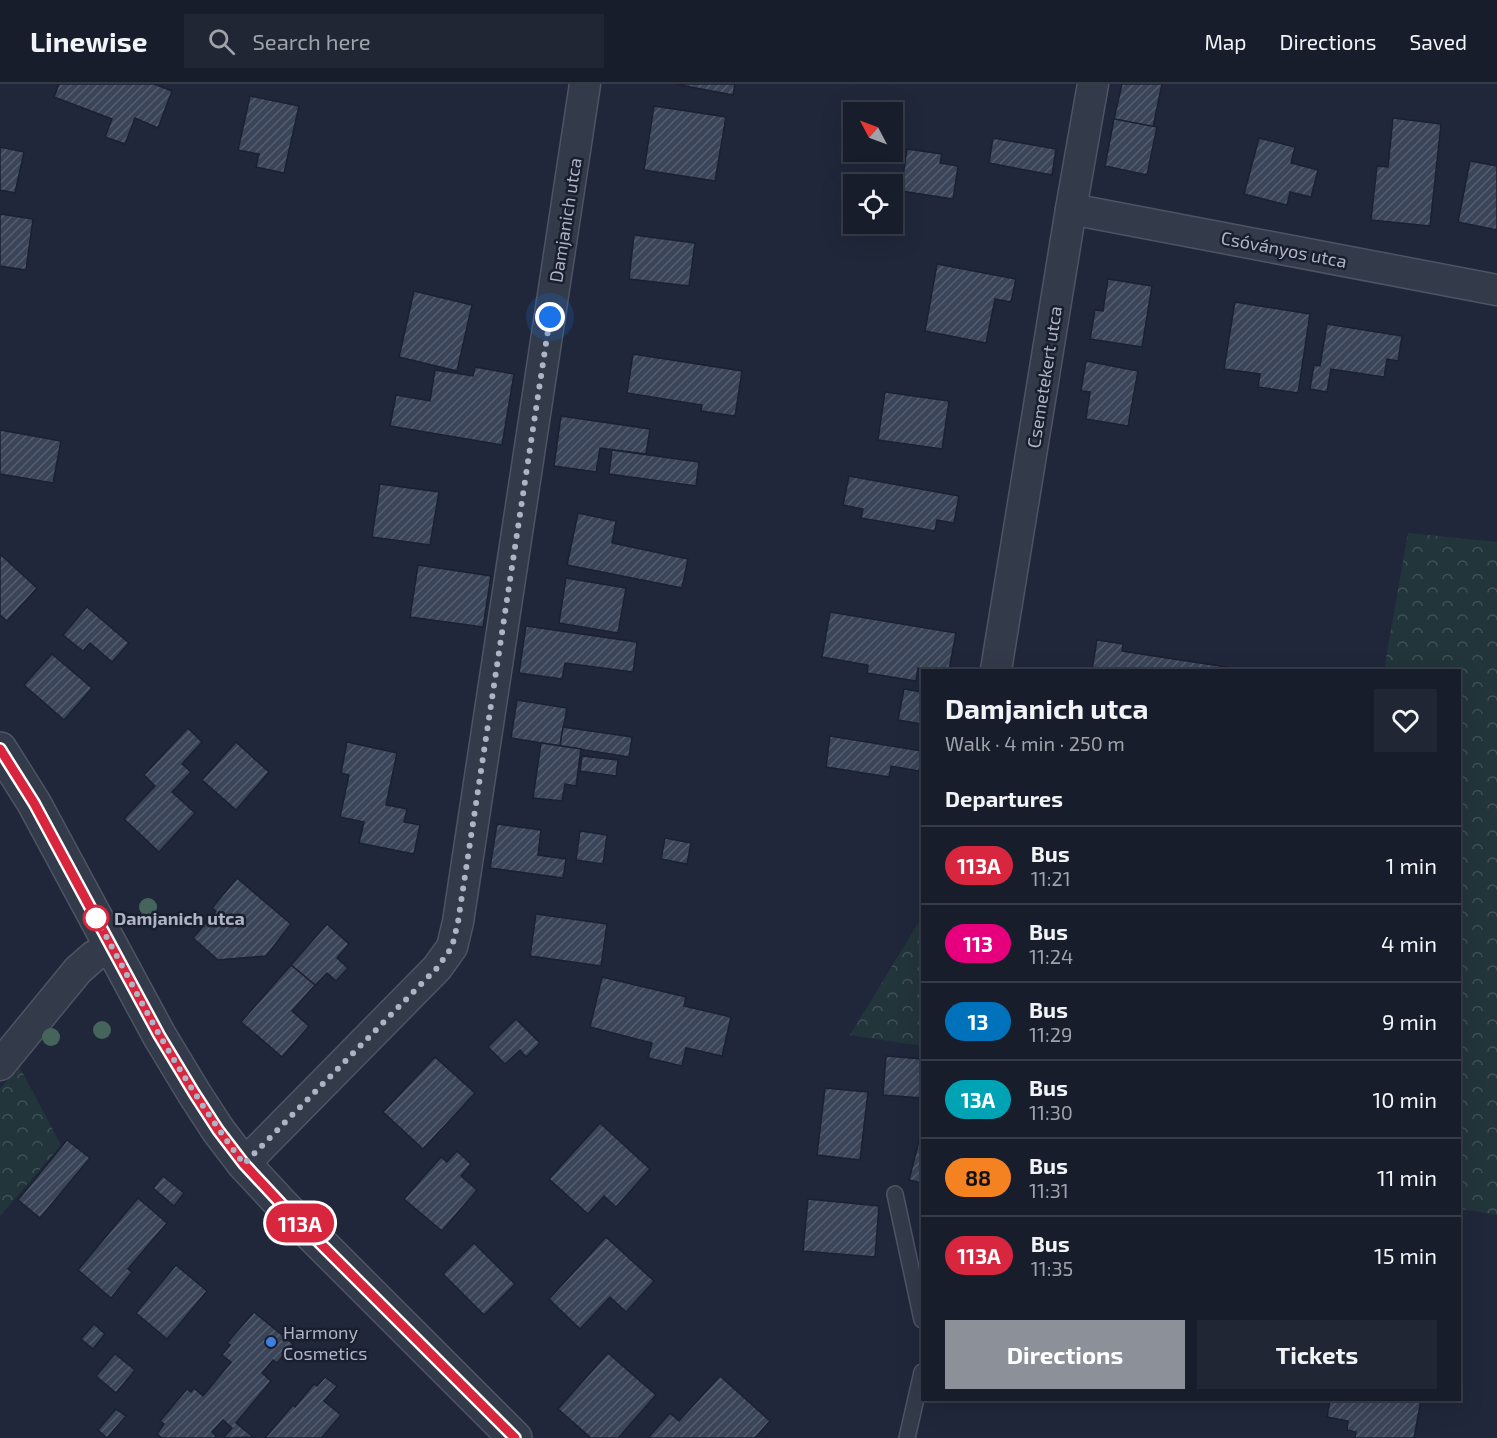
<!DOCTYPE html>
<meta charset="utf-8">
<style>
body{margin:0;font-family:"Exo 2",sans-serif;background:#212634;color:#f1f3f6;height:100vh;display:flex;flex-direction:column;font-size:22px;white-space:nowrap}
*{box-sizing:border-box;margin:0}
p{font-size:20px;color:#9fa2a9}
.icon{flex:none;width:33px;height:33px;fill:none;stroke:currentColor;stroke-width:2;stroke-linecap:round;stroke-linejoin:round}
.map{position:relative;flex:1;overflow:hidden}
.drawer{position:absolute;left:921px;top:585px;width:540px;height:732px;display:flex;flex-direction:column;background:#181d2c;border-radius:0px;box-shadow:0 6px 24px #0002,0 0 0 2px #363b48}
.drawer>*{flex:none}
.badge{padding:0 12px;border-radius:20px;font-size:21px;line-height:39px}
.needle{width:39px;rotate:311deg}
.tools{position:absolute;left:843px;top:18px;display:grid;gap:12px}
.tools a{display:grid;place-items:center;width:60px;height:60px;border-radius:0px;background:#181d2c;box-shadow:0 6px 24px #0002,0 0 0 2px #363b48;font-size:30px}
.you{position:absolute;width:30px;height:30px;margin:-15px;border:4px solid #fff;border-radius:50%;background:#1a73e8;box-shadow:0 0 0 9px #1a73e833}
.map>.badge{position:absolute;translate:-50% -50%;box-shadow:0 0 0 3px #fff}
h2{padding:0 24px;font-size:22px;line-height:54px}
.round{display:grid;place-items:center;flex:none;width:63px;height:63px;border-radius:0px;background:#212634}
.headline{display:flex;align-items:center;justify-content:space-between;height:102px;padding:0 24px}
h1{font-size:28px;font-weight:700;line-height:45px}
.primary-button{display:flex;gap:12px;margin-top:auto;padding:12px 24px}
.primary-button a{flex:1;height:69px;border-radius:0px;background:#8c9099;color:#fff;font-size:24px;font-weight:700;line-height:69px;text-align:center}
.primary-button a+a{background:#212634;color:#f1f3f6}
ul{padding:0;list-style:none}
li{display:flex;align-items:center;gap:18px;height:78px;padding:0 24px;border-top:2px solid #363b48}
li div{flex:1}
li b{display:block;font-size:22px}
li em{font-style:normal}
li .badge{min-width:66px;font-weight:700;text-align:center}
header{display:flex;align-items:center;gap:36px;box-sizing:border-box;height:84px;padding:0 30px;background:#181d2c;border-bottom:2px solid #363b48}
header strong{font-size:28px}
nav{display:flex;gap:33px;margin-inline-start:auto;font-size:21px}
.search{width:420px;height:54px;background:#212634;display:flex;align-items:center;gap:15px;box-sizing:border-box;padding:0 21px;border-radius:0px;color:#9fa2a9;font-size:22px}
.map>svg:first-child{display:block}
</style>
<header>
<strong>Linewise</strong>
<div class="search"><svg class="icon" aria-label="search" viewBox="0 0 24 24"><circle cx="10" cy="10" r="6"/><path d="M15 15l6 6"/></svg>Search here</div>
<nav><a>Map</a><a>Directions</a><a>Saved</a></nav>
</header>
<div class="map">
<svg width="1497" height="1354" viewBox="0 0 1497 1354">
<defs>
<pattern id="forest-crowns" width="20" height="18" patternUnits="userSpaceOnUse" patternTransform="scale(1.5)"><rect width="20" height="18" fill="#22353b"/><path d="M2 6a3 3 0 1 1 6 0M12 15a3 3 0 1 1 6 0" fill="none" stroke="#405056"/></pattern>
<pattern id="building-hatch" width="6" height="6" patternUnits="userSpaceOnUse" patternTransform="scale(1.5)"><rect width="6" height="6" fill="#3b4559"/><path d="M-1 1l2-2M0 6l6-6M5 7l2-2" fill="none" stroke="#555d6f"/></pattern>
</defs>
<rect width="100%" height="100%" fill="#20273a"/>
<!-- forest -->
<g fill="url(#forest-crowns)">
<polygon points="1408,449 1497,458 1497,1131 1460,1125 1460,586 1384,586"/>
<polygon points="922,833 922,962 850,951"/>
<polygon points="19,982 61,1061 0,1132 0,1005"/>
</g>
<!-- building -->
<g fill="url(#building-hatch)" stroke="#1b2131" stroke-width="1.5">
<polygon points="59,0 154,0 172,7 158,44 135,34 125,60 105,53 112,35 54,13"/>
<polygon points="675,0 735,0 733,11"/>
<polygon points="1122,0 1162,0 1153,43 1114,35"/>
<polygon points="250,12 299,22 284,89 256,83 259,70 238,66"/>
<polygon points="654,22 726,33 715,97 644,86"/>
<polygon points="1393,34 1441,40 1430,142 1371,136 1377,82 1388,83"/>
<polygon points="1114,35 1157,43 1147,91 1105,82"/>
<polygon points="993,54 1056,65 1052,91 989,79"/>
<polygon points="1259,54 1295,63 1291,79 1318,86 1311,113 1290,108 1287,121 1244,110"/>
<polygon points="0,63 24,68 15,109 0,106"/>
<polygon points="907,65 942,70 940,79 958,82 953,115 901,107"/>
<polygon points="1470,77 1497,82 1497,146 1458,138"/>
<polygon points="0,130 33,135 26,186 0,182"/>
<polygon points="634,151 695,159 689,202 629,195"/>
<polygon points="937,180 1016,195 1011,218 995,215 986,259 925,247"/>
<polygon points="1108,195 1152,202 1142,263 1090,255 1095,226 1103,227"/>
<polygon points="414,207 472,221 457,287 399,273"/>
<polygon points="1235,218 1310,230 1298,309 1258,303 1260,290 1224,285"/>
<polygon points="1327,240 1402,252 1398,277 1387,275 1384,293 1331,285 1327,308 1310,305 1314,281 1320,282"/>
<polygon points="633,270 742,287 735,332 701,327 702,321 627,309"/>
<polygon points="1086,277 1138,287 1128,342 1086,335 1090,308 1081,307"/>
<polygon points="475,283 514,290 502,361 390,342 396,311 430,317 435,286 473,292"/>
<polygon points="885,308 949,317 942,365 878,356"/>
<polygon points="561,332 650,345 646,370 600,364 596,388 554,382"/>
<polygon points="0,346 61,357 53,399 0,390"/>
<polygon points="612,366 699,378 696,402 609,390"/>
<polygon points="849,392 959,412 954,439 937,436 935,447 861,434 863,425 843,421"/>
<polygon points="380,400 439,408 430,461 372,453"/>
<polygon points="578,429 616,437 612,459 688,475 682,504 567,481"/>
<polygon points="0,470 37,504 7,537 0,531"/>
<polygon points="418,481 491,492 483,543 410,533"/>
<polygon points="566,494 626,504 618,549 559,539"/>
<polygon points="87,523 129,559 112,578 90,559 83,567 63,551"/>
<polygon points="830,528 956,549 949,586 931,586 918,584 916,597 867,589 868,581 822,573"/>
<polygon points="526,542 637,558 633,588 565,579 562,595 519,589"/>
<polygon points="1097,556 1123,560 1122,567 1226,583 1226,586 1092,586"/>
<polygon points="52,570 92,604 64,636 24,601"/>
<polygon points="904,605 922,608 922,640 898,636"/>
<polygon points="517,616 567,624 560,662 511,654"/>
<polygon points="563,643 632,653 629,673 560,662"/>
<polygon points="188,644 202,658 182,680 191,688 172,708 195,729 159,768 124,735 155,702 144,691"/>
<polygon points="830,652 922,667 919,687 891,682 889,693 826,683"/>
<polygon points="236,658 269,688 236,726 202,696"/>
<polygon points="347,658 397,669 386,721 407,725 404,738 420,741 414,770 359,759 364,738 340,733 349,691 341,689"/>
<polygon points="541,659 581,665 576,702 565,700 562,717 533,714"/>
<polygon points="582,672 618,676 616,692 580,687"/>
<polygon points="497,740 541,746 538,771 566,775 563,794 490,784"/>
<polygon points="580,747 607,751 603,780 576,776"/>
<polygon points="665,754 691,759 687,780 661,775"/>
<polygon points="237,794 291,840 266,872 218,876 193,854 216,827 212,824"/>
<polygon points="536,830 607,840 601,882 530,872"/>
<polygon points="327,840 349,860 337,874 348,884 336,897 327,889 315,901 291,881"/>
<polygon points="291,881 315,901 292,927 309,942 282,973 241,938"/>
<polygon points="602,893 686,913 684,922 731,933 722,972 686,964 682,982 648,974 652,959 590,943"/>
<polygon points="516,935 540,959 526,973 520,966 505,980 488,963"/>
<polygon points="886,972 922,975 922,1014 883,1011"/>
<polygon points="435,973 475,1009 423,1065 383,1028"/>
<polygon points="825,1004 868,1008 860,1076 817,1071"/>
<polygon points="600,1039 650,1085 616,1123 604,1112 588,1130 549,1095"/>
<polygon points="922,1045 922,1099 909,1096"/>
<polygon points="67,1056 90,1074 40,1134 18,1116"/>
<polygon points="457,1067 471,1080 461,1092 477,1106 442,1147 404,1115 441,1073 447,1078"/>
<polygon points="163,1092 184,1109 174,1122 153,1104"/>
<polygon points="138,1114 167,1139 128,1185 132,1188 111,1214 78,1186"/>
<polygon points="808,1115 879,1122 875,1173 803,1167"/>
<polygon points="606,1153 654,1197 626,1228 610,1213 580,1245 549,1215"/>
<polygon points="474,1159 515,1200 484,1231 443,1190"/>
<polygon points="176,1181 207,1207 167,1255 136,1229"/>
<polygon points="254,1228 293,1260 277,1279 273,1276 262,1289 271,1297 236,1339 253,1353 223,1354 232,1344 223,1336 212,1348 216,1352 214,1354 162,1354 157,1350 164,1340 160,1337 187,1305 191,1308 194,1304 203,1312 231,1278 222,1271 230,1261 227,1259"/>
<polygon points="94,1240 105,1250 93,1265 81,1255"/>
<polygon points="608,1269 656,1311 618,1354 591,1354 558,1325"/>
<polygon points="115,1270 135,1286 116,1309 96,1292"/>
<polygon points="720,1292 770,1337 755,1354 648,1354 670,1329 679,1337"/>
<polygon points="325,1293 337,1302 324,1317 341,1331 321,1354 265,1354 293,1321 295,1323 314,1300 317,1302"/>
<polygon points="1330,1316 1421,1316 1414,1354 1355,1354 1356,1348 1347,1346 1348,1337 1327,1333"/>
<polygon points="116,1325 126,1332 107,1354 98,1346"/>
</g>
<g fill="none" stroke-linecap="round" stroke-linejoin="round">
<!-- service casing -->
<g stroke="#4e5465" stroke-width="18">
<g id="service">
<polyline points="895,1110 922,1236"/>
<polyline points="907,1354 922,1288"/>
</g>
</g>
<!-- minor casing -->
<g stroke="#4e5465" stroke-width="33">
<g id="minor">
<polyline points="1071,125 1497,206"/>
<polyline points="996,586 1071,125 1093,0"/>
<polyline points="0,981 78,886 94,872 112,862"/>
<polyline points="244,1080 437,884 452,863 458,838 585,0"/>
</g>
</g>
<!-- tertiary casing -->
<g stroke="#4e5465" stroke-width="36">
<polyline id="tertiary" points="0,665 34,719 159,951 194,1009 218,1046 244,1080 285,1124 515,1354"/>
</g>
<!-- service -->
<use href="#service" stroke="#333a4a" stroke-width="15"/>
<!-- minor -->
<use href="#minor" stroke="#333a4a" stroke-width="30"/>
<!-- tertiary -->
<use href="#tertiary" stroke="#333a4a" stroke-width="33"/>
</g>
<!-- trees -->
<g fill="#45655c">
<circle cx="148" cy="823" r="9"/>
<circle cx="102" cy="946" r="9"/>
<circle cx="51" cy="953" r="9"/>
</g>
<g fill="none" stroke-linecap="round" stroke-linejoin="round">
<!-- line casing -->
<g stroke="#fff" stroke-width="14">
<polyline id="line" points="0,665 34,719 159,951 194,1009 218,1046 244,1080 285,1124 515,1354"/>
</g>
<!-- line -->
<use href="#line" stroke="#d7263d" stroke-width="9"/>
<!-- walk -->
<path stroke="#aeb4c6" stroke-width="6" stroke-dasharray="0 10.8" d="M 96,834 C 118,873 138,913 160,952 C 186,997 213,1039 244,1080 L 437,884 L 452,863 L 458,838 L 550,233"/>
</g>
<!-- markers -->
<circle fill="#fff" stroke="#d7263d" stroke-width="3" cx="96" cy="834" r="12"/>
<circle fill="#3f7fe0" stroke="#191f2e" stroke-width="2" cx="271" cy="1258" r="6"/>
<g text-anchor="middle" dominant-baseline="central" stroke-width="5" stroke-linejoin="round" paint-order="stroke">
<!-- street labels -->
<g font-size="18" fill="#aeb4c6" stroke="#191f2e">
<text transform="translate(565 136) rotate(-81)">Damjanich utca</text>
<text transform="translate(1284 165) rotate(11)">Csóványos utca</text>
<text transform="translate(1044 293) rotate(-81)">Csemetekert utca</text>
</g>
<!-- stop labels -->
<g font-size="18" font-weight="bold" fill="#aeb4c6" stroke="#191f2e" text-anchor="start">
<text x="114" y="834">Damjanich utca</text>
</g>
<!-- poi labels -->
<g font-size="18" fill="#aeb4c6" stroke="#191f2e" text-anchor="start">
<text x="283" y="1248">Harmony<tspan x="283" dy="21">Cosmetics</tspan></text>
</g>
</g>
</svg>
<div class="tools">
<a><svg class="needle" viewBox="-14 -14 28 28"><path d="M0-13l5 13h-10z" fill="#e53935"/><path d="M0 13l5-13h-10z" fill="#9fa2a9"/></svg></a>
<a><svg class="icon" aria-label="locate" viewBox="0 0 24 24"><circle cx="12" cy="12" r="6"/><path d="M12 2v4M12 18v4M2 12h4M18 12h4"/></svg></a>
</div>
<div class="you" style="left:550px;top:233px"></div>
<b class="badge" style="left:300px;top:1139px;background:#d7263d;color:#fff">113A</b>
<section class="drawer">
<div class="headline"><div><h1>Damjanich utca</h1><p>Walk · 4 min · 250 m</p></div><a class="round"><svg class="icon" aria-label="heart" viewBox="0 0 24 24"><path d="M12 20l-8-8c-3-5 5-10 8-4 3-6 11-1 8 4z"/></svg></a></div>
<h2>Departures</h2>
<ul>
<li><span class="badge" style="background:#d7263d;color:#fff">113A</span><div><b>Bus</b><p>11:21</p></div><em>1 min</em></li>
<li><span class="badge" style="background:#e6007e;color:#fff">113</span><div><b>Bus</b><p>11:24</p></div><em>4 min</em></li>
<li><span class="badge" style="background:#0072bc;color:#fff">13</span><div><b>Bus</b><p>11:29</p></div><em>9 min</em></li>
<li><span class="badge" style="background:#00a3b4;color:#fff">13A</span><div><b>Bus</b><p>11:30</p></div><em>10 min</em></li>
<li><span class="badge" style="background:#f58220;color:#111">88</span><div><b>Bus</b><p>11:31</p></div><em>11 min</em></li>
<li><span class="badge" style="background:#d7263d;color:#fff">113A</span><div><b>Bus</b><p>11:35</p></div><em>15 min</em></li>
</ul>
<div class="primary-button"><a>Directions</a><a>Tickets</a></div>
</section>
</div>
